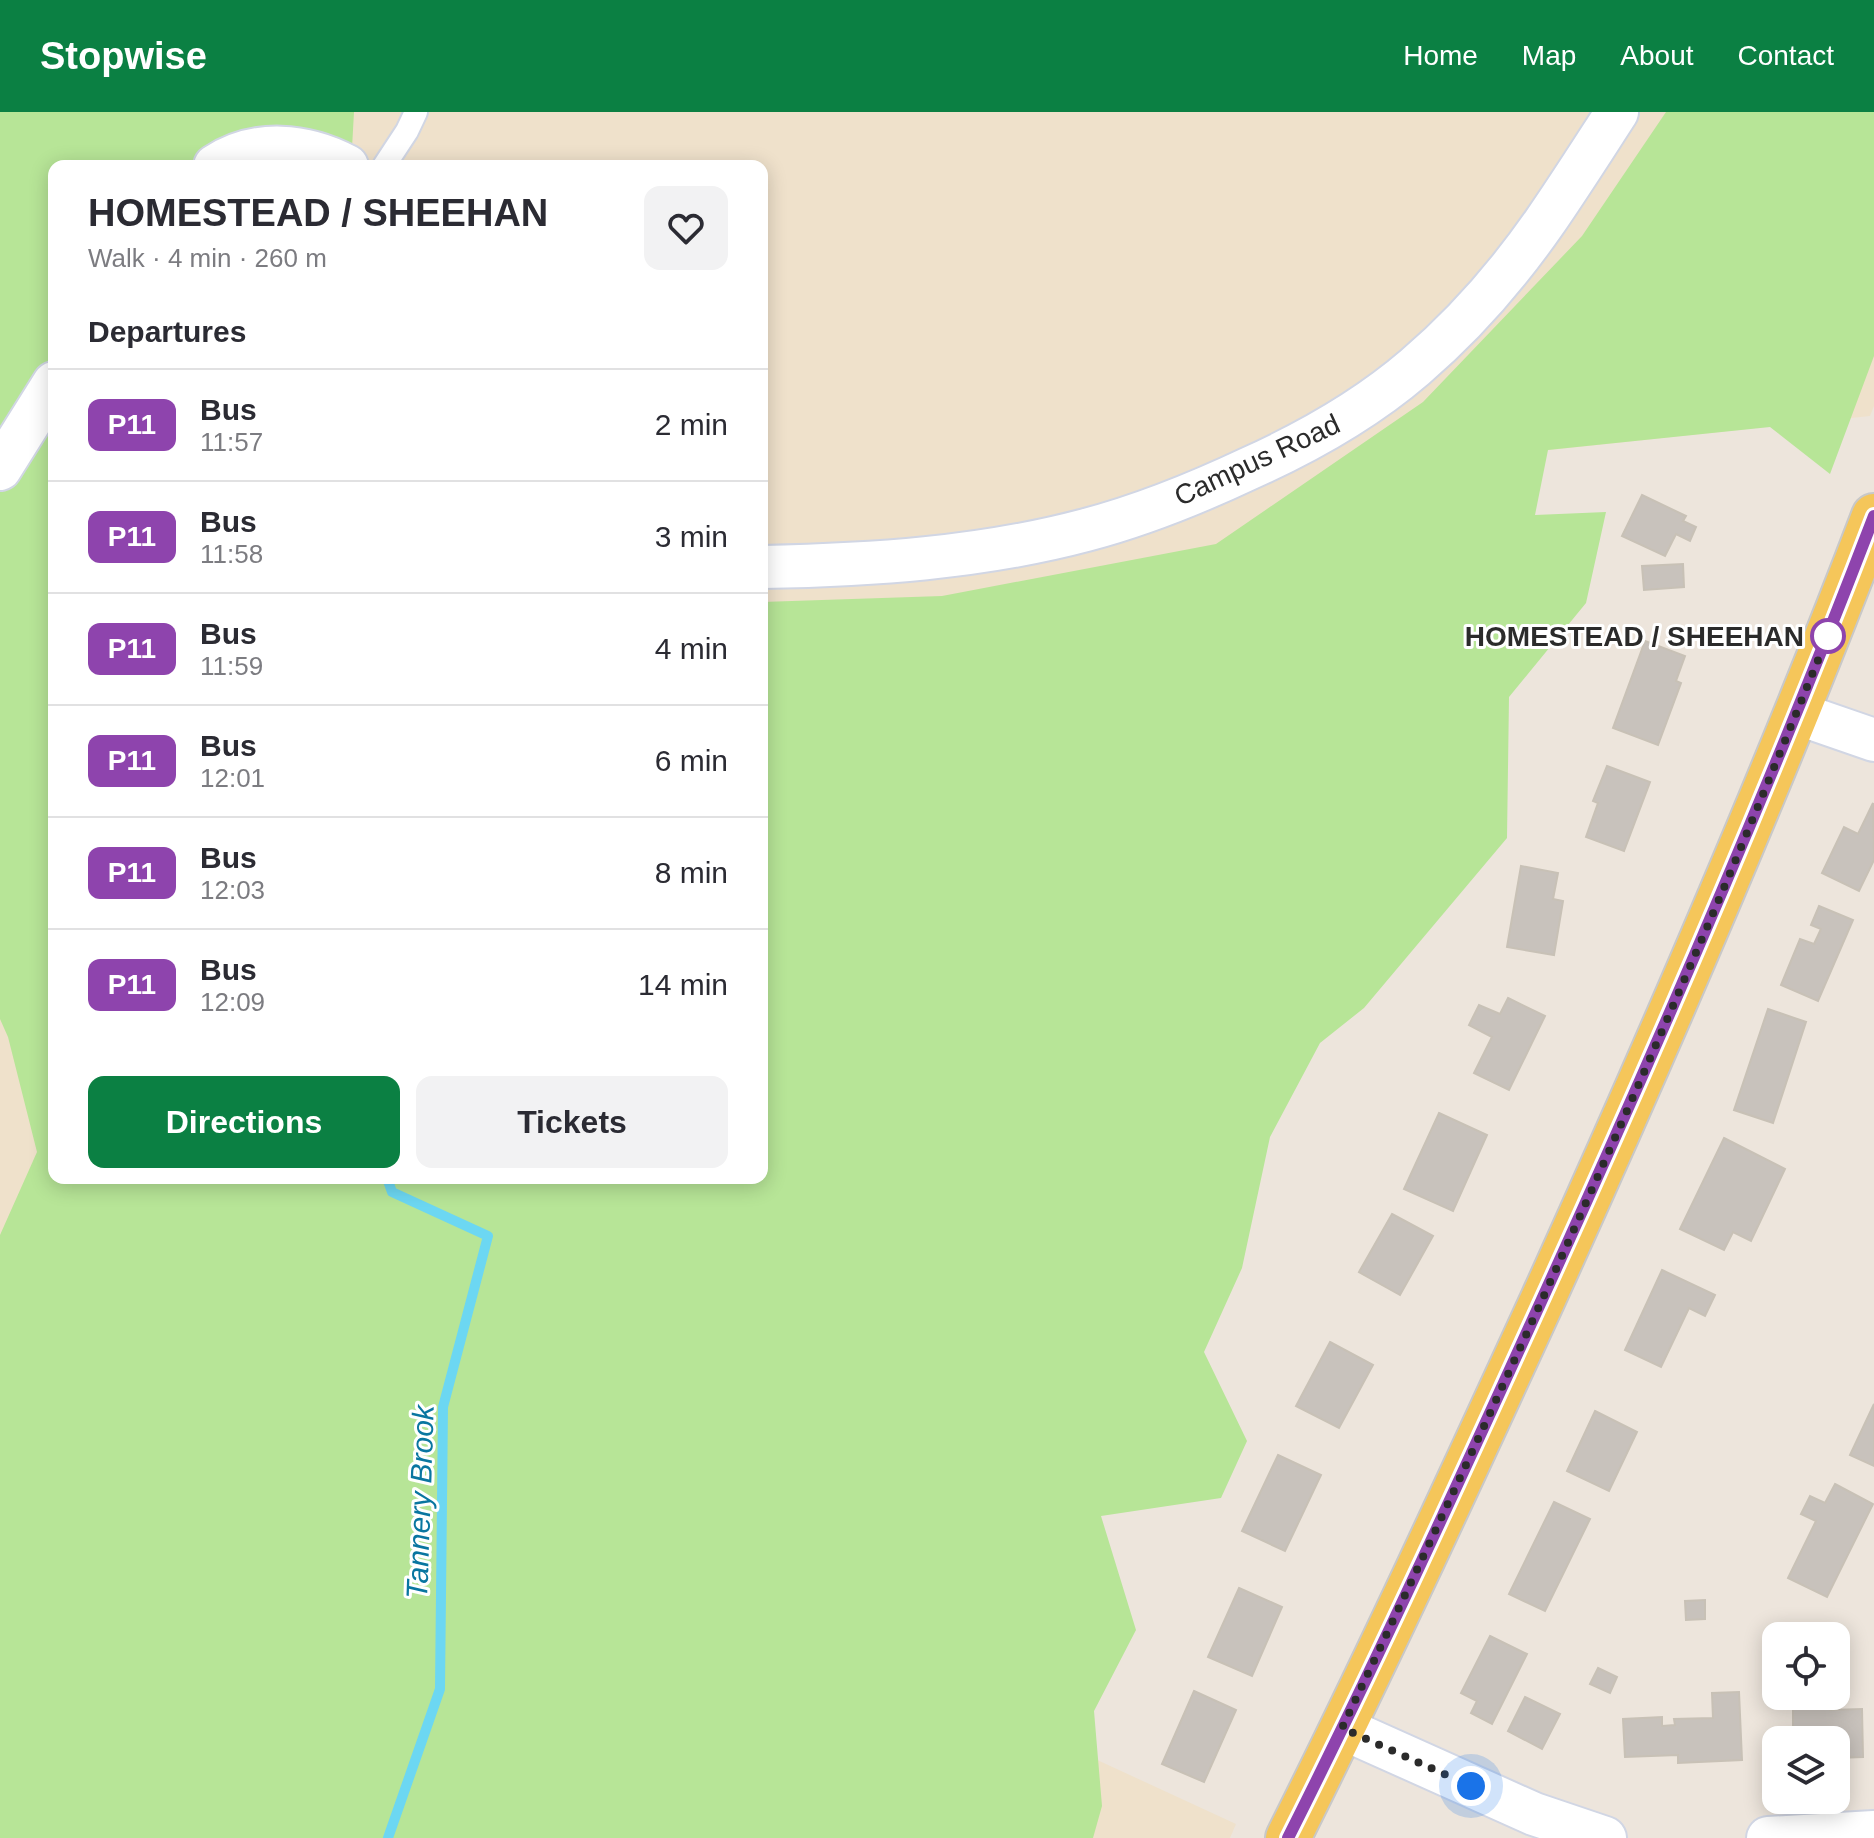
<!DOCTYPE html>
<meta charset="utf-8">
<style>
body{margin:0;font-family:Arial,sans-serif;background:#f2f2f3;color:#2b2b33;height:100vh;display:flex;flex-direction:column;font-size:30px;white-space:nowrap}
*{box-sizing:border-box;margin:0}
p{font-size:26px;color:#7c7c81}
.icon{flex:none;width:44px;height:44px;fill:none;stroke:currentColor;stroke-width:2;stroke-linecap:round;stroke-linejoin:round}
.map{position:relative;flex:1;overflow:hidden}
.drawer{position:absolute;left:48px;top:48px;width:720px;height:1024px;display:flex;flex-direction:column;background:#fff;border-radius:16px;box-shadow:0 4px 20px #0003}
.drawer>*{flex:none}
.badge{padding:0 16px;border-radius:12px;font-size:28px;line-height:52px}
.tools{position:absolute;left:1762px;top:1510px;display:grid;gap:16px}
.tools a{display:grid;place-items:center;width:88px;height:88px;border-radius:16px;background:#fff;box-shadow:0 4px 20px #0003;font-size:40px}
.you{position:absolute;width:40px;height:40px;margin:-20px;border:6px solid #fff;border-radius:50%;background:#1a73e8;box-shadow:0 0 0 12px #1a73e833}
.map>.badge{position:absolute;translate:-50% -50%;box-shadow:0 0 0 4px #fff}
h2{padding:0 40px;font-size:30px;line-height:72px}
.round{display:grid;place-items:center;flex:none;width:84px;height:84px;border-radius:16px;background:#f2f2f3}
.head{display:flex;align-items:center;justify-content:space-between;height:136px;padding:0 40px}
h1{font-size:38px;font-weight:700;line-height:60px}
.action{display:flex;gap:16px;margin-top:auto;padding:16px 40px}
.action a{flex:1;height:92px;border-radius:16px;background:#0b8043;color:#fff;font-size:32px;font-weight:700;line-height:92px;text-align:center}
.action a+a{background:#f2f2f3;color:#2b2b33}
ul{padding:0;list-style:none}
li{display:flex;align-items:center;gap:24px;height:112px;padding:0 40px;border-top:2px solid #e1e1e2}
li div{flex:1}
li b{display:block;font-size:30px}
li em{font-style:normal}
li .badge{min-width:88px;font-weight:700;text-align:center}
header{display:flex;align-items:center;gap:48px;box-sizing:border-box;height:112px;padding:0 40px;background:#0b8043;color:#fff}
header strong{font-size:38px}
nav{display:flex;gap:44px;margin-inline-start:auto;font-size:28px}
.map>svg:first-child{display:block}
</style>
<header>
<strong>Stopwise</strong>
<nav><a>Home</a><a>Map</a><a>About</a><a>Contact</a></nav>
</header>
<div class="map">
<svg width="1874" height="1726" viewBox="0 0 1874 1726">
<rect width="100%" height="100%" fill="#ede5dc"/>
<!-- education -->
<path fill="#efe1cb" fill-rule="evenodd" d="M 0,0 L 1874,0 L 1874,294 L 1870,304 L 1438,350 L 950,1580 L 1236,1712 L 1230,1726 L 0,1726 ZM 54,54 L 762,54 L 762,1066 L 54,1066 Z"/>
<!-- green -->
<polygon fill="#b7e597" points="0,0 354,0 351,54 54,54 54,1066 762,1066 762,490 942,484 1216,432 1423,290 1582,124 1666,0 1874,0 1874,244 1830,362 1770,315 1548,338 1535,403 1606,400 1586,491 1509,585 1507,726 1364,896 1320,931 1270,1025 1242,1156 1204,1240 1247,1329 1221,1386 1101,1404 1136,1518 1094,1599 1102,1694 1093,1726 0,1726 0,1123 37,1040 8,925 0,907"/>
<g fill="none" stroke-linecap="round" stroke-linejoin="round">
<!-- stream -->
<polyline stroke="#6cd7f2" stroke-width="10" points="387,1066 392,1080 488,1124 443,1295 440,1577 388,1726"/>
</g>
<!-- building -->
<g fill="#c8c2bc" stroke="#c8c1b6" stroke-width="2">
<polygon points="1642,383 1686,404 1683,409 1696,415 1690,429 1676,422 1665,444 1622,424"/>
<polygon points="1683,452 1684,475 1644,478 1642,454"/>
<polygon points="1645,529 1685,544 1676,569 1681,571 1658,633 1613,616"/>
<polygon points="1607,654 1650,670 1624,739 1586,725 1598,691 1593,689"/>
<polygon points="1873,691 1874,748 1859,779 1822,761 1844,715 1858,722"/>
<polygon points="1521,754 1558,761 1553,787 1563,789 1554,843 1507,835"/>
<polygon points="1819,794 1853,808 1818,889 1781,873 1800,827 1814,832 1821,817 1811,813"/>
<polygon points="1508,886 1545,904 1509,978 1474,961 1492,925 1469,913 1479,893 1500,902"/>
<polygon points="1768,897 1806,910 1773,1011 1734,998"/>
<polygon points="1439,1001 1487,1023 1453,1099 1404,1077"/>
<polygon points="1724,1026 1785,1057 1751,1129 1733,1120 1724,1138 1680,1117"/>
<polygon points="1392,1102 1433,1124 1400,1183 1359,1160"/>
<polygon points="1662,1158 1715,1183 1705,1204 1689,1196 1661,1255 1625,1238"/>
<polygon points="1330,1230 1373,1253 1339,1316 1296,1294"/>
<polygon points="1874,1292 1874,1354 1850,1343"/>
<polygon points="1595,1299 1637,1320 1609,1379 1567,1359"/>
<polygon points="1278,1343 1321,1363 1285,1439 1242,1419"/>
<polygon points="1835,1372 1873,1392 1827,1485 1788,1466 1816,1409 1801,1402 1810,1384 1825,1391"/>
<polygon points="1554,1390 1590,1407 1545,1499 1509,1482"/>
<polygon points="1239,1476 1282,1495 1252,1564 1208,1545"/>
<polygon points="1705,1488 1705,1507 1686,1508 1685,1489"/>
<polygon points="1490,1524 1527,1542 1492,1612 1471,1601 1477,1589 1461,1581"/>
<polygon points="1598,1556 1617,1565 1610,1581 1590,1572"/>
<polygon points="1194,1579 1236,1598 1204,1670 1162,1652"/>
<polygon points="1739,1580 1742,1648 1678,1651 1678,1643 1625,1645 1623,1607 1662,1605 1662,1614 1675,1613 1674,1607 1713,1606 1712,1581"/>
<polygon points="1793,1584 1830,1584 1830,1598 1862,1597 1863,1645 1836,1646 1836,1628 1793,1628"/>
<polygon points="1525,1585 1560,1602 1542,1637 1508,1619"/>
</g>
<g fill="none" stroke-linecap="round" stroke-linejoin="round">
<!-- lane casing -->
<g stroke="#d1d6e4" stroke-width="26">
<polyline id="lane" points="384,54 407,19 416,0"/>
</g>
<!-- street casing -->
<g stroke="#d1d6e4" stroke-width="46">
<g id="street">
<path d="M 215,54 C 255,27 306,32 347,54"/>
<polyline points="0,357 54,271"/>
<path d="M 762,455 C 871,453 981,446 1086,418 C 1143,403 1197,381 1250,356 C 1310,329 1365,298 1415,255 C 1463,214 1507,164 1544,111 C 1569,75 1593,37 1617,0"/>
<polyline points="1796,601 1874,628"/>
<polyline points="1342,1616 1534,1702 1605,1726"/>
<polyline points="1768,1726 1874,1720"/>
</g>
</g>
<!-- primary casing -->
<g stroke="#c8c8c8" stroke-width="48">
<path id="primary" d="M 1288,1726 C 1377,1548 1460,1368 1543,1187 C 1660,929 1773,669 1874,404"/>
</g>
<!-- lane -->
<use href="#lane" stroke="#fff" stroke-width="22"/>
<!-- street -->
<use href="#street" stroke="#fff" stroke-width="42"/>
<!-- primary -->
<use href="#primary" stroke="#f5c65a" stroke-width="44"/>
</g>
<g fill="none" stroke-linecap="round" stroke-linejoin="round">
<!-- line casing -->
<g stroke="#fff" stroke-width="18">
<path id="line" d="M 1288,1726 C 1376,1551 1458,1372 1539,1194 C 1658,933 1772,671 1874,404"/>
</g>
<!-- line -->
<use href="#line" stroke="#8e44ad" stroke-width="12"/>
<!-- walk -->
<path stroke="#2b2b2b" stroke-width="8" stroke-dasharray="0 14.4" d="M 1471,1674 L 1342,1616 C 1465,1358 1585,1099 1698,836 C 1743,733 1785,628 1828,524"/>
</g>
<!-- markers -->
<circle fill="#fff" stroke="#8e44ad" stroke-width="4" cx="1828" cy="524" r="16"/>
<g text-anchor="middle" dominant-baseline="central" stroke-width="6" stroke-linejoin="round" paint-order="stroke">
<!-- street labels -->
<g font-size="28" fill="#2b2b2b" stroke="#fff">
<text transform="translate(1257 348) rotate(-25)">Campus Road</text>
</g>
<!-- stop labels -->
<g font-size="28" font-weight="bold" fill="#2b2b2b" stroke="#fff" text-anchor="end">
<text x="1804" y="524">HOMESTEAD / SHEEHAN</text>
</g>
<!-- water labels -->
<g font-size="30" font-style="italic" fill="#0976a0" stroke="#fff">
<text transform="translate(420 1390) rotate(-88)">Tannery Brook</text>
</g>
</g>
</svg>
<div class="tools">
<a><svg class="icon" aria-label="locate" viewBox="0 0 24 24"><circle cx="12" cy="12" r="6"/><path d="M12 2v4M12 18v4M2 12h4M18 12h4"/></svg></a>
<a><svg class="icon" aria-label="layers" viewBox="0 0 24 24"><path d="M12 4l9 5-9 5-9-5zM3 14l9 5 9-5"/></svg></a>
</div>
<div class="you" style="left:1471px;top:1674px"></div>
<section class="drawer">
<div class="head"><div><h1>HOMESTEAD / SHEEHAN</h1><p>Walk · 4 min · 260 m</p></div><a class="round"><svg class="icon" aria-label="heart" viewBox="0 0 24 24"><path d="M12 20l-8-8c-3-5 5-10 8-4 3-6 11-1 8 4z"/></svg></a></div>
<h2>Departures</h2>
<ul>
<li><span class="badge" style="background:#8e44ad;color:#fff">P11</span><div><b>Bus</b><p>11:57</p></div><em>2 min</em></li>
<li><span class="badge" style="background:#8e44ad;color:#fff">P11</span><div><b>Bus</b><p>11:58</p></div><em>3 min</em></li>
<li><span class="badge" style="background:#8e44ad;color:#fff">P11</span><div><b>Bus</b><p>11:59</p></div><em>4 min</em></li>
<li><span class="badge" style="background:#8e44ad;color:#fff">P11</span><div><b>Bus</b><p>12:01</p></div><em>6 min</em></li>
<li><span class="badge" style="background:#8e44ad;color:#fff">P11</span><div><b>Bus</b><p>12:03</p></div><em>8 min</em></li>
<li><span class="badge" style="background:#8e44ad;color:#fff">P11</span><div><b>Bus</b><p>12:09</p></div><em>14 min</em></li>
</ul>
<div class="action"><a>Directions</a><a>Tickets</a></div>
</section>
</div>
